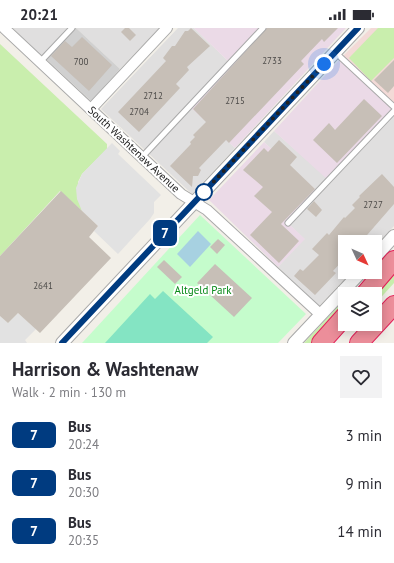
<!DOCTYPE html>
<meta charset="utf-8">
<style>
body{margin:0;font-family:"PT Sans",sans-serif;background:#f2f2f3;color:#2b2b33;height:100vh;display:flex;flex-direction:column;font-size:15px;white-space:nowrap}
*{box-sizing:border-box;margin:0}
p{font-size:13px;color:#7c7c81}
.icon{flex:none;width:22px;height:22px;fill:none;stroke:currentColor;stroke-width:2;stroke-linecap:round;stroke-linejoin:round}
.map{position:relative;height:315px;overflow:hidden}
.panel{display:flex;flex-direction:column;background:#fff;flex:1}
.panel>*{flex:none}
.badge{padding:0 8px;border-radius:6px;font-size:14px;line-height:26px}
.needle{width:26px;rotate:134deg}
.fabs{position:absolute;left:338px;top:207px;display:grid;gap:8px}
.fabs a{display:grid;place-items:center;width:44px;height:44px;border-radius:0px;background:#fff;box-shadow:0 2px 10px #0003;font-size:20px}
.you{position:absolute;width:20px;height:20px;margin:-10px;border:3px solid #fff;border-radius:50%;background:#1a73e8;box-shadow:0 0 0 6px #1a73e833}
.map>.badge{position:absolute;translate:-50% -50%;box-shadow:0 0 0 2px #fff}
.round{display:grid;place-items:center;flex:none;width:42px;height:42px;border-radius:0px;background:#f2f2f3}
.summary{display:flex;align-items:center;justify-content:space-between;height:68px;padding:0 12px}
h1{font-size:19px;font-weight:700;line-height:30px}
ul{padding:0;list-style:none}
li{display:flex;align-items:center;gap:12px;height:48px;padding:0 12px}
li div{flex:1}
li b{display:block;font-size:15px}
li em{font-style:normal}
li .badge{min-width:44px;font-weight:700;text-align:center}
.status{display:flex;justify-content:space-between;align-items:center;height:28px;padding:0 20px;background:#fff;direction:ltr}
.status svg{height:11px;fill:currentColor}
.map>svg:first-child{display:block}
</style>
<div class="status"><b>20:21</b><svg viewBox="0 0 49 12"><path d="M0 12V9h3v3zM5 12V6h3v6zM10 12V3h3v9zM15 12V0h3v12zM26 1h20v11H26zM47 4h2v5h-2z"/></svg></div>
<div class="map">
<svg width="394" height="315" viewBox="0 0 394 315">
<rect width="100%" height="100%" fill="#f2efe8"/>
<!-- residential -->
<g fill="#e0dfdf">
<polygon points="13,0 72,0 44,30"/>
<polygon points="76,0 159,0 120,41"/>
<polygon points="178,0 194,0 230,35 190,78 235,120 192,166 101,81"/>
<polygon points="394,83 394,198 375,218 375,214 345,214 345,244 351,244 319,278 278,239 304,211 288,195 318,164 264,114 274,103 329,152"/>
</g>
<!-- commercial -->
<polygon fill="#f3dad7" points="371,0 394,0 394,79 341,30"/>
<!-- industrial -->
<g fill="#ebdae7">
<polygon points="194,0 346,0 235,120 189,78 230,35"/>
<polygon points="341,30 394,79 394,83 329,153 274,103"/>
<polygon points="264,114 318,164 288,195 305,211 278,239 209,172"/>
</g>
<!-- religious -->
<polygon fill="#d0d0d0" points="72,0 76,0 120,41 91,73 45,30"/>
<!-- grass -->
<g fill="#c9eead">
<polygon points="378,0 394,0 394,30 371,53 349,30"/>
<polygon points="0,16 107,116 107,121 82,146 78,154 82,183 60,163 0,228"/>
<polygon points="394,240 394,255 375,276 375,266"/>
<polygon points="345,271 345,281 315,315 304,315"/>
</g>
<!-- park -->
<polygon fill="#c5fccc" points="200,187 306,286 278,315 82,315"/>
<!-- pitch -->
<polygon fill="#84e4c3" points="163,263 213,309 207,315 105,315 150,266 155,271"/>
<!-- parking -->
<g fill="#e2e2e2">
<polygon points="112,115 120,123 118,126 161,167 154,174 154,185 150,191 118,226 94,203 98,198 82,183 77,171 76,160 82,146"/>
<polygon points="18,285 36,301 25,312 27,315 0,315 0,288 8,295"/>
</g>
<!-- water -->
<polygon fill="#a7d1e1" points="198,203 211,216 190,239 177,226"/>
<!-- building -->
<g fill="#c7bfb7">
<polygon points="125,0 129,0 136,7 130,13 121,4"/>
<polygon points="191,0 210,18 187,39 189,42 176,56 180,60 139,104 118,84 166,33 163,30 172,18 175,18 185,3 188,3"/>
<polygon points="267,0 338,0 324,14 322,11 301,33 304,36 229,115 226,112 199,140 201,142 198,148 193,148 192,159 170,138 191,116 190,114 195,109 193,107 206,94 193,81"/>
<polygon points="82,9 112,37 89,63 51,28 65,13 72,19"/>
<polygon points="394,32 394,58 388,65 374,52"/>
<polygon points="364,71 382,88 337,135 313,112 329,95 335,102"/>
<polygon points="279,112 297,129 290,137 315,161 281,196 299,213 279,235 250,207 272,184 254,168 263,159 243,142 264,120 268,124"/>
<polygon points="382,146 394,159 394,176 361,214 345,214 345,230 333,243 336,245 315,267 294,248 300,241 303,243 319,227 312,221 327,205 329,207 344,189 345,190 355,180 352,177 360,169 359,168"/>
<polygon points="61,163 98,198 89,209 111,230 40,305 18,285 8,295 0,288 0,228"/>
<polygon points="314,173 322,182 316,189 307,181"/>
<polygon points="218,211 225,217 217,226 210,219"/>
<polygon points="164,232 182,249 175,256 157,239"/>
<polygon points="215,236 252,270 234,289 197,255"/>
</g>
<g fill="none" stroke-linecap="round" stroke-linejoin="round">
<!-- service casing -->
<g stroke="#a9a9a9" stroke-width="7">
<g id="service">
<polyline points="336,25 394,79"/>
<polyline points="40,34 72,0"/>
<polyline points="142,129 263,0"/>
<polyline points="288,195 394,83"/>
</g>
</g>
<!-- minor casing -->
<g stroke="#a9a9a9" stroke-width="12">
<g id="minor">
<polyline points="4,0 181,166 207,182 321,287"/>
<polyline points="91,81 167,0"/>
</g>
</g>
<!-- tertiary casing -->
<g stroke="#a9a9a9" stroke-width="14">
<g id="tertiary">
<polyline points="375,229 394,208"/>
<polyline points="62,315 358,0"/>
<polyline points="294,315 361,244"/>
</g>
</g>
<!-- motorway casing -->
<g stroke="#e4215a" stroke-width="20">
<g id="motorway">
<polyline points="365,266 394,232"/>
<polyline points="321,315 345,288"/>
<polyline points="359,315 394,277"/>
</g>
</g>
<!-- service -->
<use href="#service" stroke="#fff" stroke-width="5"/>
<!-- minor -->
<use href="#minor" stroke="#fff" stroke-width="10"/>
<!-- tertiary -->
<use href="#tertiary" stroke="#fff" stroke-width="12"/>
<!-- motorway -->
<use href="#motorway" stroke="#ec8e9a" stroke-width="18"/>
</g>
<g fill="none" stroke-linecap="round" stroke-linejoin="round">
<!-- line casing -->
<g stroke="#fff" stroke-width="9">
<polyline id="line" points="62,315 358,0"/>
</g>
<!-- line -->
<use href="#line" stroke="#003b80" stroke-width="6"/>
<!-- walk -->
<polyline stroke="#222" stroke-width="4" stroke-dasharray="0 7.2" points="204,164 324,36"/>
</g>
<!-- markers -->
<circle fill="#fff" stroke="#003b80" stroke-width="2" cx="204" cy="164" r="8"/>
<g text-anchor="middle" dominant-baseline="central" stroke-width="4" stroke-linejoin="round" paint-order="stroke">
<!-- number labels -->
<g font-size="9" fill="#4b4947">
<text x="272" y="32">2733</text>
<text x="81" y="33">700</text>
<text x="153" y="67">2712</text>
<text x="235" y="72">2715</text>
<text x="139" y="83">2704</text>
<text x="373" y="176">2727</text>
<text x="43" y="257">2641</text>
</g>
<!-- street labels -->
<g font-size="11" fill="#222" stroke="#fff">
<text transform="translate(134 121) rotate(43)">South Washtenaw Avenue</text>
</g>
<!-- park labels -->
<g font-size="11" fill="#078918" stroke="#fff">
<text x="203" y="262">Altgeld Park</text>
</g>
</g>
</svg>
<div class="fabs">
<a><svg class="needle" viewBox="-14 -14 28 28"><path d="M0-13l5 13h-10z" fill="#e53935"/><path d="M0 13l5-13h-10z" fill="#7c7c81"/></svg></a>
<a><svg class="icon" aria-label="layers" viewBox="0 0 24 24"><path d="M12 4l9 5-9 5-9-5zM3 14l9 5 9-5"/></svg></a>
</div>
<div class="you" style="left:324px;top:36px"></div>
<b class="badge" style="left:165px;top:205px;background:#003b80;color:#fff">7</b>
</div>
<section class="panel">
<div class="summary"><div><h1>Harrison &amp; Washtenaw</h1><p>Walk · 2 min · 130 m</p></div><a class="round"><svg class="icon" aria-label="heart" viewBox="0 0 24 24"><path d="M12 20l-8-8c-3-5 5-10 8-4 3-6 11-1 8 4z"/></svg></a></div>
<ul>
<li><span class="badge" style="background:#003b80;color:#fff">7</span><div><b>Bus</b><p>20:24</p></div><em>3 min</em></li>
<li><span class="badge" style="background:#003b80;color:#fff">7</span><div><b>Bus</b><p>20:30</p></div><em>9 min</em></li>
<li><span class="badge" style="background:#003b80;color:#fff">7</span><div><b>Bus</b><p>20:35</p></div><em>14 min</em></li>
</ul>
</section>
